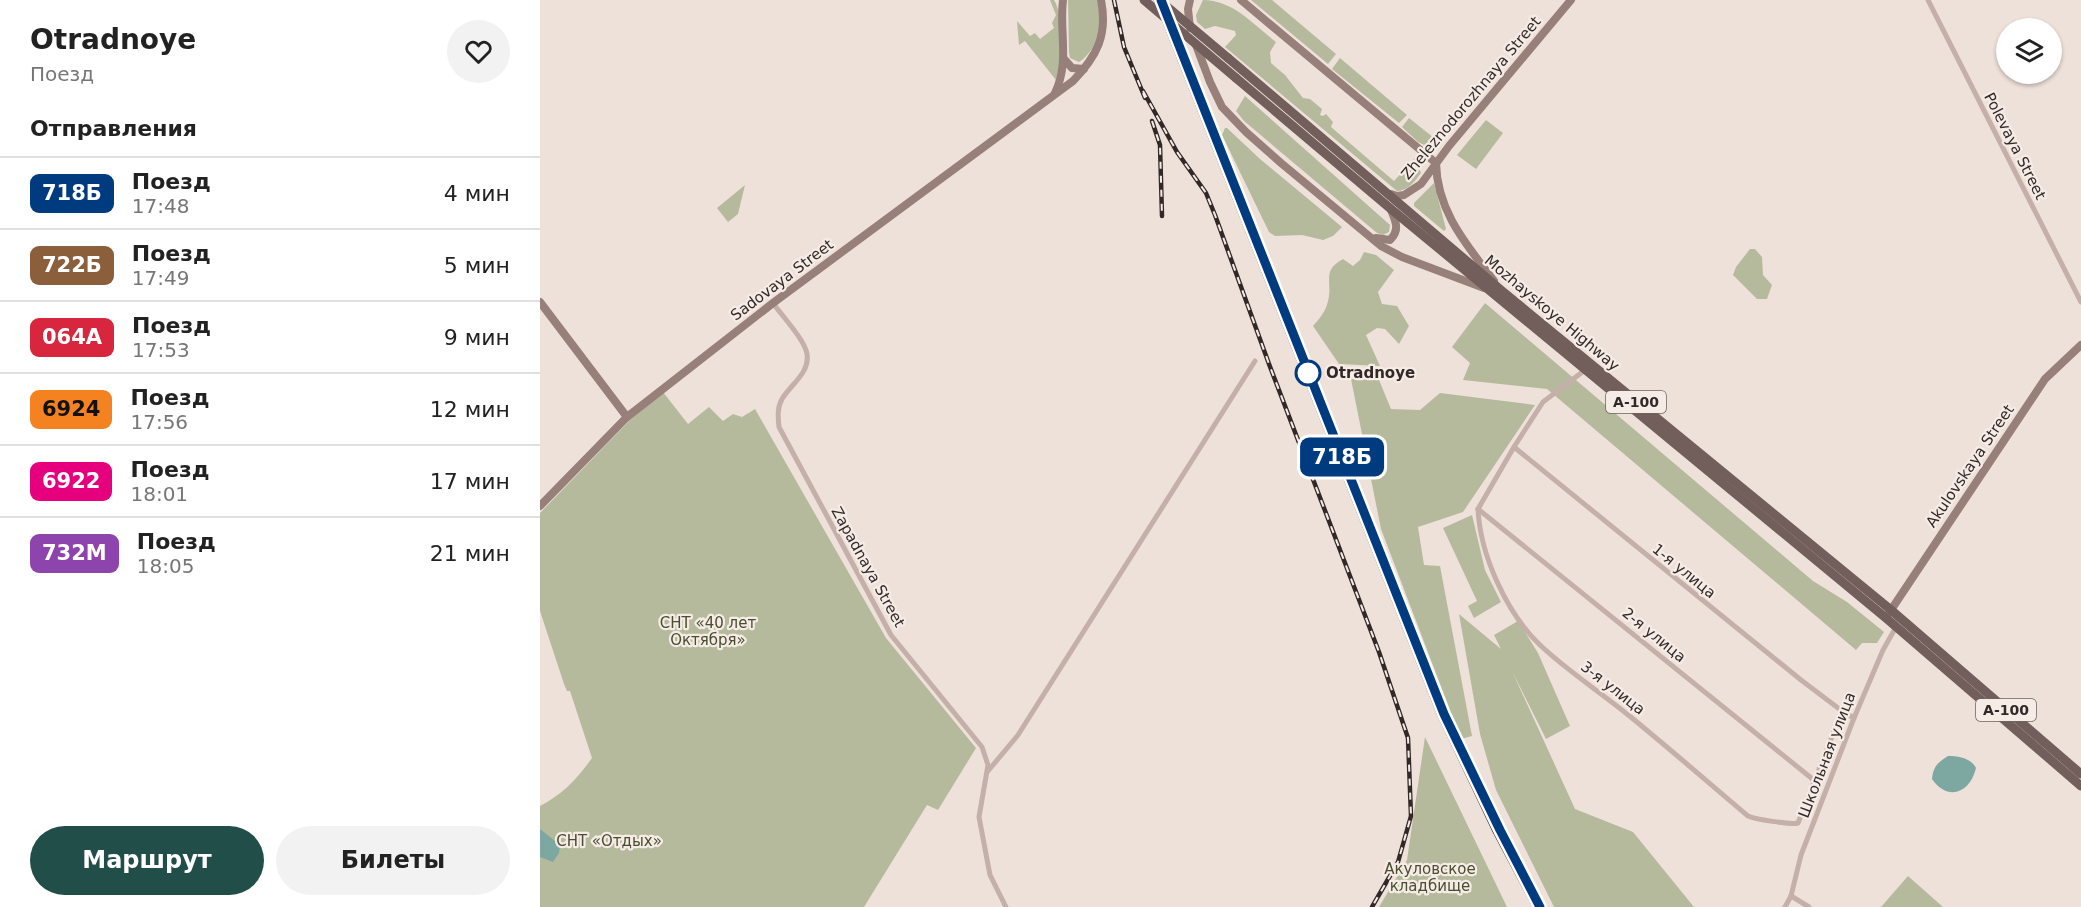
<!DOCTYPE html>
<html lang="ru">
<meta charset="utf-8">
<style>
body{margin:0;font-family:"DejaVu Sans",sans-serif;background:#f2f2f2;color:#222;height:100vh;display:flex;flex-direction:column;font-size:22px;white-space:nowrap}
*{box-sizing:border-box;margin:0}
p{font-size:20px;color:#767676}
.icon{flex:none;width:33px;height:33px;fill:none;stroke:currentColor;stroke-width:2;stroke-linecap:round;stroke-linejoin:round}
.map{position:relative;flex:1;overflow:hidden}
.sheet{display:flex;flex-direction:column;background:#fff;width:540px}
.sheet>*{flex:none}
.badge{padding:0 12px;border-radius:9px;font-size:21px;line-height:39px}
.controls{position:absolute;left:1456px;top:18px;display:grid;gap:12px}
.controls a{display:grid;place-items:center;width:66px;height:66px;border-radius:50%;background:#fff;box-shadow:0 2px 4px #0004;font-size:30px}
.map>.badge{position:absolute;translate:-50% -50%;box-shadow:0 0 0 3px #fff}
h2{padding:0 30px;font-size:22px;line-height:54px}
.round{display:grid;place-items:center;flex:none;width:63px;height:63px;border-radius:32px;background:#f2f2f2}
.summary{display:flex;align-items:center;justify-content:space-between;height:102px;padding:0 30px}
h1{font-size:28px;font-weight:700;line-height:45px}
.cta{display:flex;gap:12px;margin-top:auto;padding:12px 30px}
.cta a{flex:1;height:69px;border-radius:36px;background:#224e49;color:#fff;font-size:24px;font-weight:700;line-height:69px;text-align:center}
.cta a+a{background:#f2f2f2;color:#222}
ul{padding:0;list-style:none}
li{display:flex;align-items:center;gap:18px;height:72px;padding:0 30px;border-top:2px solid #e0e0e0}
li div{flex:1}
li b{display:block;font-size:22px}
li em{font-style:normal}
li .badge{min-width:66px;font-weight:700;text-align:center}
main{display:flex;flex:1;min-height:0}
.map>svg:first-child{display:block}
</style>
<main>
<section class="sheet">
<div class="summary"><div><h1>Otradnoye</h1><p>Поезд</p></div><a class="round"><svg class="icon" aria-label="heart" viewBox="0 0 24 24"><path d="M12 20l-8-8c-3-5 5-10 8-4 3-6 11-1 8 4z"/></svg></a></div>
<h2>Отправления</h2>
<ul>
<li><span class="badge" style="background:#003b80;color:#fff">718Б</span><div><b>Поезд</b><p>17:48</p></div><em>4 мин</em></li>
<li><span class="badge" style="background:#8b5e3c;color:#fff">722Б</span><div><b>Поезд</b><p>17:49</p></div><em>5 мин</em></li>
<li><span class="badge" style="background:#d7263d;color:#fff">064А</span><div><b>Поезд</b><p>17:53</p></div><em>9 мин</em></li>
<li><span class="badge" style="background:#f58220;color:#111">6924</span><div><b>Поезд</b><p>17:56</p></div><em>12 мин</em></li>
<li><span class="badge" style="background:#e6007e;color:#fff">6922</span><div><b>Поезд</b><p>18:01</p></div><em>17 мин</em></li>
<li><span class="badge" style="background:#8e44ad;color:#fff">732М</span><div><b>Поезд</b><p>18:05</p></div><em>21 мин</em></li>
</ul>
<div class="cta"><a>Маршрут</a><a>Билеты</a></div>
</section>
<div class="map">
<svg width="1541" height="907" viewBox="0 0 1541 907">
<rect width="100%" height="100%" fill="#eee1da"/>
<!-- green -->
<g fill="#b6ba9c">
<path d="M 510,0 L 514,0 C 524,15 522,63 516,80 L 485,41 L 479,45 L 477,21 L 490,36 L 495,33 L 500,39 L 514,28 L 512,23 L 516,15 Z"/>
<path d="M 528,0 L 557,0 C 563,22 559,49 539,62 L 530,58 L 529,52 Z"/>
<path d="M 663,0 C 693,0 714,25 736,42 L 730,52 L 731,63 L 745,75 L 763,98 L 770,99 L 782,109 L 780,115 L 783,116 L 786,114 L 793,122 L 791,127 L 854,181 L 875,158 L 881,173 C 875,181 868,191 857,191 L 685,47 L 696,35 L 695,31 L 675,26 L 665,29 L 657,22 L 656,15 Z"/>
<polygon points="711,0 732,0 796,54 788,64"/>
<polygon points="800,58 867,115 859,123 792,69"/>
<polygon points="705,96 850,225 849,232 843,235 837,233 704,121 696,111"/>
<polygon points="869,118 899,142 900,145 893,149 878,142 862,127"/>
<polygon points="946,120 963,133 936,169 917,155"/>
<polygon points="685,128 687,128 720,159 802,227 793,236 783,240 762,235 735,236 729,232 682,135"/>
<polygon points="894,183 906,229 904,231 874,206 874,203"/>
<polygon points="205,185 198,214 188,222 177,208"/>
<polygon points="1210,249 1215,249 1222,257 1223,275 1232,285 1227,299 1217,299 1193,275 1196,267"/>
<path d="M 824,252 L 836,255 L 854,270 L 838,292 L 842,304 L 857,306 L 869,326 L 859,344 L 845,329 L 837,328 L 826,335 L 840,366 L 799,364 L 773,326 C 780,318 786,311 788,301 C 793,281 781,271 803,259 L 813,266 L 820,260 Z"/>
<polygon points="945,303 1273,581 1307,602 1344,632 1337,643 1322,643 1316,650 1007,389 923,380 930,363 912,347"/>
<polygon points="811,379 839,380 851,409 880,410 900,393 995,405 923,512 878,527 884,565 900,566 932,736 921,739 841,529"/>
<path d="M 123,392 L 148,424 L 169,407 L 183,421 L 193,414 L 202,417 L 215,409 L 346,638 L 436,748 L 398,810 L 387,805 L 324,907 L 0,907 L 0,806 C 23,794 37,779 52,758 L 30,691 L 27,691 L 24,684 L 0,611 L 0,513 L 90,420 Z"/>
<polygon points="932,515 945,570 961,602 934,618 928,606 937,601 903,528"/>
<polygon points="919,614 961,649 954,635 978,621 998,653 1030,726 1006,739 972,671 1035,809 1093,832 1154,907 1014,907 956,790 940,734"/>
<polygon points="885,737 967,907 839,907 867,860"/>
<polygon points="1368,876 1403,907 1341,907"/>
</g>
<!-- water -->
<g fill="#7da7a1">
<path d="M 1408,756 C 1418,756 1431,758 1436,768 C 1430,793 1408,802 1392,779 C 1393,767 1398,762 1408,756 Z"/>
<polygon points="0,829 20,845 19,853 13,862 0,857"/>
</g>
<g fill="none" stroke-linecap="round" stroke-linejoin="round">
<!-- street -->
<g stroke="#c4b0a8" stroke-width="5">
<polyline points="1388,0 1541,302"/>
<path d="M 233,303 C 242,316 265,340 267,354 C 270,373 251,384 242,399 C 237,408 238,417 239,427 L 351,635 L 442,747 L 448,765 L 439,817 L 450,875 L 466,907"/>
<polyline points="974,447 1261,680 1302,711"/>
<path d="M 938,509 C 940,554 966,612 999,644 C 1027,671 1062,693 1092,718 C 1131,750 1169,783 1208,816 C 1214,819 1251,825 1258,823 L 1302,711 L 1314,718"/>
<polyline points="938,509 1275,781"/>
<polyline points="938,509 974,447 1003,402 1045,370"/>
<polyline points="448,771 478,735 715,361"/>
<polyline points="1251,896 1269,907"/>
<polyline points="1245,907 1251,896 1261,855 1314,718 1343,650 1356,627"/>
</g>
<!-- secondary -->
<g stroke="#977f7a" stroke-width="8">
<polyline points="650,0 648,9 650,28"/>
<path d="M 701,0 L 896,163 C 897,211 926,244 954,281"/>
<polyline points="656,45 670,82 682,107 706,132 741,163 841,246 862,257 944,288"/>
<polyline points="524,59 532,68 544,69"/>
<path d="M 515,93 C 530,62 519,32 523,0"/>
<polyline points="851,194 857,196 864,195 881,184 909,146 1031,0"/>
<path d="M 836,238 L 850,240 C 860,230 856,222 851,210"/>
<polyline points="0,302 87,417"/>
<path d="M 0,506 L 87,417 L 233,303 L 533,81 C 557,56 568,35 561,0"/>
<polyline points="1349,613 1505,379 1541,345"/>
</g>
<!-- primary -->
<g stroke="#725e5a" stroke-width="9">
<polyline points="688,58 962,291 1351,610 1541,774"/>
<polyline points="696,78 851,209 1346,618 1541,786"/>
</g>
<!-- rail casing -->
<g stroke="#322827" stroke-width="4.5">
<g id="rail">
<polyline points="574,0 584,47 605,98"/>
<polyline points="616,0 899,714 955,832 995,907"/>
<polyline points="603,91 637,152 666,193 675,215 729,364 839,652 868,738 871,816 858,862 832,907"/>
<polyline points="612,121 620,145 622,216"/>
</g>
</g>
<!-- rail -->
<use href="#rail" stroke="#f6ece6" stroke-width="2" stroke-dasharray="7" stroke-linecap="butt"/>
<!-- primary-bridge -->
<g stroke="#725e5a" stroke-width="9">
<polyline points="604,0 696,78"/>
<polyline points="619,0 688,58"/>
</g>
</g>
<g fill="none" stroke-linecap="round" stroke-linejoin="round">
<!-- line casing -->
<g stroke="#fff" stroke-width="14">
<polyline id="line" points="621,0 904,714 960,830 1000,907"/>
</g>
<!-- line -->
<use href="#line" stroke="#003b80" stroke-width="9"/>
</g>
<!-- markers -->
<circle fill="#fff" stroke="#003b80" stroke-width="3" cx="768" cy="373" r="12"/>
<g text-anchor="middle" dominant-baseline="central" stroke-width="4.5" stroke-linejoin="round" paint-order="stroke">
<!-- shield labels -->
<g fill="#f6ece6" stroke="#6d6360" stroke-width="1.5">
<rect x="1066" y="391" width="60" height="22" rx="4.5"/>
<rect x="1436" y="699" width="60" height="22" rx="4.5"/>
</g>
<g font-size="14" font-weight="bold" fill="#322827">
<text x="1096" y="402">А-100</text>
<text x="1466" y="710">А-100</text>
</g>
<!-- street labels -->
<g font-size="15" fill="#322827" stroke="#f6ece6">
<text transform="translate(931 98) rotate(-50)">Zheleznodorozhnaya Street</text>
<text transform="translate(1475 146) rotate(63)">Polevaya Street</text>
<text transform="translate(242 280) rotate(-37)">Sadovaya Street</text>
<text transform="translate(1012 313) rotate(40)">Mozhayskoye Highway</text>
<text transform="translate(1430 466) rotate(-56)">Akulovskaya Street</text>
<text transform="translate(328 567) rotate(61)">Zapadnaya Street</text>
<text transform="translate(1144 571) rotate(39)">1-я улица</text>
<text transform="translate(1114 635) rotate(39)">2-я улица</text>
<text transform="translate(1073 688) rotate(38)">3-я улица</text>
<text transform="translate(1287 755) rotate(-69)">Школьная улица</text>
</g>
<!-- stop labels -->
<g font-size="15" font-weight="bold" fill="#322827" stroke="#f6ece6" text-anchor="start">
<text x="786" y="373">Otradnoye</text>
</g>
<!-- park labels -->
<g font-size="15" fill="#474d2e" stroke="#f6ece6">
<text x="168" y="623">СНТ «40 лет<tspan x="168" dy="17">Октября»</tspan></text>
<text x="69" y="841">СНТ «Отдых»</text>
<text x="890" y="869">Акуловское<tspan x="890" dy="17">кладбище</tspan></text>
</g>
</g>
</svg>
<div class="controls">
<a><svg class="icon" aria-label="layers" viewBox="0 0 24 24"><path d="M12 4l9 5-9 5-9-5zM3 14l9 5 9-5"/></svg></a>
</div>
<b class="badge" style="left:802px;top:457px;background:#003b80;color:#fff">718Б</b>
</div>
</main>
